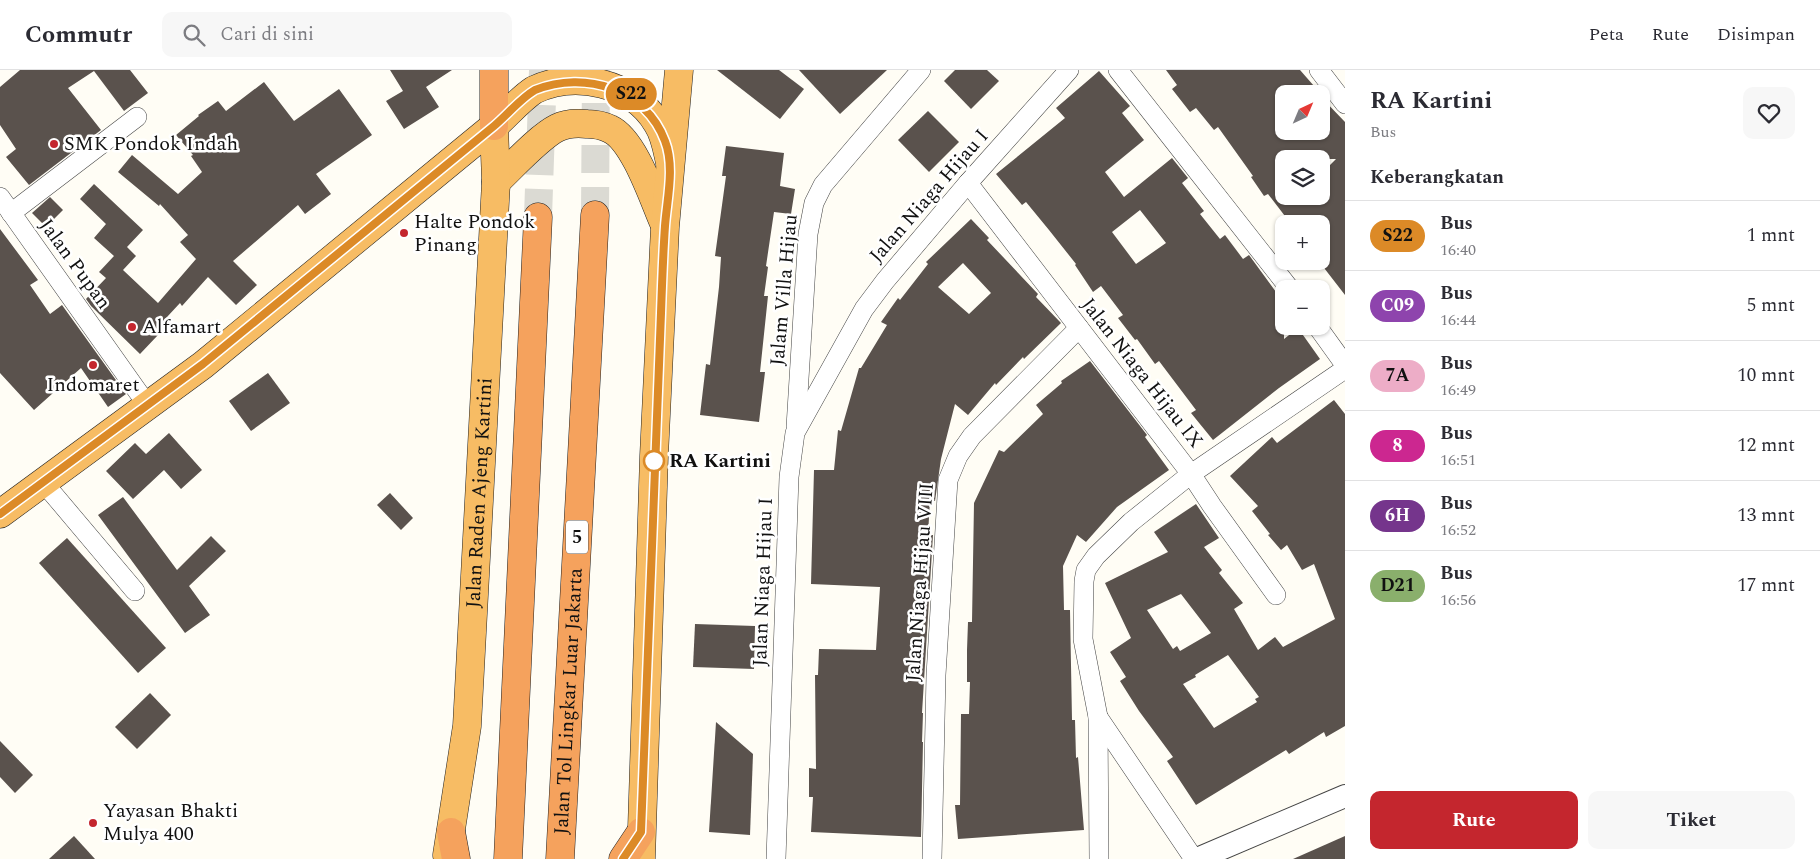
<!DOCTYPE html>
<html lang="id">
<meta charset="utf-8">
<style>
body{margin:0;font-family:Spectral,serif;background:#f7f7f7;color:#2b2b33;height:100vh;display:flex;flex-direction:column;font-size:19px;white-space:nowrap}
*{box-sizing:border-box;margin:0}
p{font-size:16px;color:#7c7c81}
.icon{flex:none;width:28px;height:28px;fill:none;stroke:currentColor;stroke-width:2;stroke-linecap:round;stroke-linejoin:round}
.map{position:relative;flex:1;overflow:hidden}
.details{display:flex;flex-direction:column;background:#fff;width:475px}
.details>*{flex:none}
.badge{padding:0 10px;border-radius:16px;font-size:18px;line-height:32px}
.needle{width:32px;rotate:44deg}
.tools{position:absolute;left:1275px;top:15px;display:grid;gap:10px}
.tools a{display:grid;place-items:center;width:55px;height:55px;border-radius:10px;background:#fff;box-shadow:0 1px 4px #0004;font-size:25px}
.map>.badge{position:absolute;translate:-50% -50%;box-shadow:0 0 0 2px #fff}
h2{padding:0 25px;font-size:19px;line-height:45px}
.round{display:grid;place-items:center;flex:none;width:52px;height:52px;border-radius:10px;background:#f7f7f7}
.head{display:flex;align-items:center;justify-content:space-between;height:85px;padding:0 25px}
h1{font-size:24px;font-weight:700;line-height:38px}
.primary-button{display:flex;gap:10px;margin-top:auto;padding:10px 25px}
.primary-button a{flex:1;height:58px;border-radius:10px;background:#c4262e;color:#fff;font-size:20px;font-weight:700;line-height:58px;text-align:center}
.primary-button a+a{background:#f7f7f7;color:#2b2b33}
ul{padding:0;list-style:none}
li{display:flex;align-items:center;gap:15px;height:70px;padding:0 25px;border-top:1px solid #e1e1e2}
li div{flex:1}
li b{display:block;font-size:19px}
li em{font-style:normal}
li .badge{min-width:55px;font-weight:700;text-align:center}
header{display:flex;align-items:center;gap:30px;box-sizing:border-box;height:70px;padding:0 25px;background:#fff;border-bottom:1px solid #e1e1e2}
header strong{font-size:24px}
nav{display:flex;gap:28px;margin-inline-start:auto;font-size:18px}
.search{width:350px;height:45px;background:#f7f7f7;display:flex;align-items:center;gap:12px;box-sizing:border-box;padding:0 18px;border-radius:10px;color:#7c7c81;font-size:19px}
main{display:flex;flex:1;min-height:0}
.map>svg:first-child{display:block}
</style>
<header>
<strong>Commutr</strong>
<div class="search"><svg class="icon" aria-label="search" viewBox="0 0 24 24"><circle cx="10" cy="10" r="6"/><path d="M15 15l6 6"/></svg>Cari di sini</div>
<nav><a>Peta</a><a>Rute</a><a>Disimpan</a></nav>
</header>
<main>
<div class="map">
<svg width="1345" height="789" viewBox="0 0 1345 789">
<rect width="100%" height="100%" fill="#fffdf5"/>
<!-- building -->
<g fill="#5a524d" fill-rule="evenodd">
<polygon points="20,0 130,0 148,23 124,41 94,1 68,18 101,60 29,115 6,87 16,79 0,55 0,17"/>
<polygon points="390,0 452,0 426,17 439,37 404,59 386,31 403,21"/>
<polygon points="717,0 779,0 804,19 780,49"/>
<polygon points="799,0 887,0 840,44"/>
<polygon points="955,0 987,0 999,11 971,39 944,11"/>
<path d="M 1166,0 L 1300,0 L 1321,24 L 1284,24 L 1284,61 L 1321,61 L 1321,27 L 1345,52 L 1345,225 L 1321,194 L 1321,154 L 1291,154 L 1268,124 L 1264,126 L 1251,107 L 1253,106 L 1218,57 L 1214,60 L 1196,38 L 1190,42 L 1172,19 L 1177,15 ZM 1284,89 L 1336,89 L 1321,104 L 1321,126 L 1284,126 Z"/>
<path d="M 1099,1 L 1130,36 L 1122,43 L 1144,70 L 1105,102 L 1124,127 L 1172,88 L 1188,108 L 1182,113 L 1204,141 L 1200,144 L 1220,169 L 1225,165 L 1243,189 L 1249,185 L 1284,233 L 1284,269 L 1298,258 L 1320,289 L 1279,318 L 1213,370 L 1191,343 L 1196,340 L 1159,291 L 1155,294 L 1137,269 L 1135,270 L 1118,248 L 1123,245 L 1101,216 L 1093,222 L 1075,195 L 1076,194 L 1049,160 L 1026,132 L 1022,135 L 996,104 L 1065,48 L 1056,38 ZM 1140,140 L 1166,173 L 1136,194 L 1112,162 Z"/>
<polygon points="264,12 294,51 339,19 372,65 316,104 331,124 305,144 298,135 233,191 257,215 236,235 208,207 182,236 180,233 154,261 158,265 140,284 91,236 86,229 106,208 99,202 114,186 94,168 106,154 80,129 94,114 143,160 127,177 136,186 123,200 158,233 196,189 180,172 188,165 160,134 159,136 118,102 132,85 178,124 202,102 191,86 193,85 176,65 199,46 198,45 218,31 226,41"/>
<polygon points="928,41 959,72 929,102 898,70"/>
<polygon points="726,76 784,83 780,116 795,119 791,144 774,142 766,196 768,197 764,226 768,226 760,302 765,302 759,352 700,345 706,294 710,295 719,217 721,187 715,186 726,106 722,106"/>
<polygon points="50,127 63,140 46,157 32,143"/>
<path d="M 971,149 L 989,168 L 987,170 L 1038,224 L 1036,227 L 1061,253 L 1024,289 L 1023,287 L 996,315 L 995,313 L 968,345 L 955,334 L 941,389 L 935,431 L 930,430 L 928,465 L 933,465 L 922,643 L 923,643 L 922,672 L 923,672 L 921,767 L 811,762 L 813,727 L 809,727 L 809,698 L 816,699 L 815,605 L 818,605 L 819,579 L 876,580 L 880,517 L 811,514 L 814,400 L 834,400 L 838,360 L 841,361 L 859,298 L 861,298 L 887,255 L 881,252 L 898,228 L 900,230 L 928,194 L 926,192 ZM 963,193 L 991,223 L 969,244 L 938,217 Z"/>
<polygon points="0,159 38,210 30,215 50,244 62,235 126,324 108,337 81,298 34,340 0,303"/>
<polygon points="1090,291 1147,365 1145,367 1169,400 1117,437 1086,472 1077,465 1063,496 1064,540 1070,540 1072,650 1075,650 1076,688 1078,687 1084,760 958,769 955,735 960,735 961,644 969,644 970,612 967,612 967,580 968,552 972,552 974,433 999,380 1004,382 1043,344 1036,335 1062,313 1061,311"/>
<polygon points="268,303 290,333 251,361 229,331"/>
<path d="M 1334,330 L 1345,344 L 1345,656 L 1326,667 L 1324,662 L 1289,684 L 1286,680 L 1196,735 L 1167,691 L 1173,687 L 1139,641 L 1120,611 L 1126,607 L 1110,582 L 1131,568 L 1105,513 L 1168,482 L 1154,462 L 1196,434 L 1219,468 L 1204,477 L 1222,500 L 1219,503 L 1243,533 L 1234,539 L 1258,580 L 1275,567 L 1283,577 L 1335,549 L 1314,494 L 1302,500 L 1287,475 L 1281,480 L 1268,465 L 1270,464 L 1252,441 L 1258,436 L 1230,406 L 1272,367 L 1277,373 ZM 1181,524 L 1211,563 L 1180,581 L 1177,576 L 1173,579 L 1147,540 ZM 1228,585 L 1259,627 L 1255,629 L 1257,632 L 1214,658 L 1183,614 L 1196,607 L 1195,605 Z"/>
<polygon points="169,363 202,400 181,419 164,400 133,429 106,401 135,373 146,384"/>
<polygon points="390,423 413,448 401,460 377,435"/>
<polygon points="123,427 177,500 211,466 226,481 189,516 210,545 185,563 98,445"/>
<polygon points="67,468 166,578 138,603 39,493"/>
<polygon points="695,554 755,556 754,599 693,597"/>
<polygon points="150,623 171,645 137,679 115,657"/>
<polygon points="716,652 753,684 750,765 709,762"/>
<polygon points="0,671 33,705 15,723 0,707"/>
<polygon points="74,766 95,789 49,789"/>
<polygon points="1345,766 1345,789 1293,789"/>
</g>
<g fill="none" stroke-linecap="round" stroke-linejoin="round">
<!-- motorway-tunnel -->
<g stroke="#dbdad3" stroke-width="28" stroke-dasharray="28 14" stroke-linecap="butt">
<polyline points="595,145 596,0"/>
<polyline points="538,147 543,0"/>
</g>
<!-- minor casing -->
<g stroke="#444" stroke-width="20">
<g id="minor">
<polyline points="1118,0 1290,219"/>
<polyline points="1319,0 1345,34"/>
<polyline points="968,113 1191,404 1212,436 1276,525"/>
<polyline points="0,127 148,336"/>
<polyline points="11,143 137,47"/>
<polyline points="1317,256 1345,295"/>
<polyline points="796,357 808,164 814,133 823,115 921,0"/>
<polyline points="43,412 135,521"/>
<polyline points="1098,647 1194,789"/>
<polyline points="776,789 789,407 795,363 864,239 885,211 968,113 1069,0"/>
<polyline points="932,789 936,605 948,410 958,386 972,366 1079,258"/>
<polyline points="1099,789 1098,647 1083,569 1084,511 1086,500 1096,486 1131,452 1191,404 1345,299"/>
</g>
</g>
<!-- tertiary casing -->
<g stroke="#444" stroke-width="24">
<polyline id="tertiary" points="1197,789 1345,726"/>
</g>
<!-- trunk casing -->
<g stroke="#222" stroke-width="29">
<g id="trunk">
<path d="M 496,112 C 512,97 539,67 557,58 C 567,53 577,53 587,54 C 594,54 604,56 610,59 C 634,70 653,128 663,151"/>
<path d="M 0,444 L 203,295 L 494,56 C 507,45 520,29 534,20 C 576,0 633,13 657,53 C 665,65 667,79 670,93"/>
<path id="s1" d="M 447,785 L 467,656 L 496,112 L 494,56"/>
<polyline points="641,789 654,386 665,157 679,0"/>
</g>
</g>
<!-- motorway casing -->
<g stroke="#222" stroke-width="29">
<g id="motorway">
<polyline points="494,0 494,56"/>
<polyline points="451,762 456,789"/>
<polyline points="508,789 538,147"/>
<path id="s2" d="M 560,789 L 595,145"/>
<polyline points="623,789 641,762"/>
</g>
</g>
<!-- minor -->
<use href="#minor" stroke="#fff" stroke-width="19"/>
<!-- tertiary -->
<use href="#tertiary" stroke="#fff" stroke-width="22"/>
<!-- trunk -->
<use href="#trunk" stroke="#f7bc64" stroke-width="28"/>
<!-- motorway -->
<use href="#motorway" stroke="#f5a25d" stroke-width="28"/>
</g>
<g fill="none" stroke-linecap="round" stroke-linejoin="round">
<!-- line casing -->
<g stroke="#fff" stroke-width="11">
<path id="line" d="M 0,444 L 203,294 L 494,56 C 507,45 521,28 535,20 C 585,0 646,19 665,71 C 675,97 667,129 665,156 C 663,185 662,214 661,243 C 653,416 647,589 641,762 L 623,789"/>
</g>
<!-- line -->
<use href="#line" stroke="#dc8a27" stroke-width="8"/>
</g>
<!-- markers -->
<g fill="#c4262e" stroke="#fff" stroke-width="2">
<circle cx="54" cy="74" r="5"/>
<circle cx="404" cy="163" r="5"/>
<circle cx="132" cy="257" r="5"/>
<circle cx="93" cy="295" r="5"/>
<circle cx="93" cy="753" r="5"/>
</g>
<circle fill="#fff" stroke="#dc8a27" stroke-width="2.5" cx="654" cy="391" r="10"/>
<g text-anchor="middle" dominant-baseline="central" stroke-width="5" stroke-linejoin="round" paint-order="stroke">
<!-- shield labels -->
<rect fill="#fff" stroke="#585858" stroke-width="1" x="566" y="450.5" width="22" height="33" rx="4"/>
<g font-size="19" font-weight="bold" fill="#111">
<text x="577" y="467">5</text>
</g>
<!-- poi labels -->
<g font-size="20" fill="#111" stroke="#fff" text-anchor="start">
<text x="64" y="74">SMK Pondok Indah</text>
<text x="414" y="152">Halte Pondok<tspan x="414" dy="23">Pinang</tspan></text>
<text x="142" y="257">Alfamart</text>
<text x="93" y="315" text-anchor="middle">Indomaret</text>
<text x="103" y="741">Yayasan Bhakti<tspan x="103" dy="23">Mulya 400</tspan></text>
</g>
<!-- street labels -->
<g font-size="20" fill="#111" stroke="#fff">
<text transform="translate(929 126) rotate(-49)">Jalan Niaga Hijau I</text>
<text transform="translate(75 194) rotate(54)">Jalan Pupan</text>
<text transform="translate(784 220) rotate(-85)">Jalam Villa Hijau</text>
<text transform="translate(1142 303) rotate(52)">Jalan Niaga Hijau IX</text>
<text stroke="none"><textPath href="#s1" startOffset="364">Jalan Raden Ajeng Kartini</textPath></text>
<text transform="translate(763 512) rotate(-88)">Jalan Niaga Hijau I</text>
<text transform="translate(920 512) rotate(-86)">Jalan Niaga Hijau VIII</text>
<text stroke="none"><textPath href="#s2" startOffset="158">Jalan Tol Lingkar Luar Jakarta</textPath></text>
</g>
<!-- stop labels -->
<g font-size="20" font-weight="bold" fill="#111" stroke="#fff" text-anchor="start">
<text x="669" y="391">RA Kartini</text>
</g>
</g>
</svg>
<div class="tools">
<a><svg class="needle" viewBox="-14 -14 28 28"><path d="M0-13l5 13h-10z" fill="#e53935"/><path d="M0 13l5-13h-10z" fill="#7c7c81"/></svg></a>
<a><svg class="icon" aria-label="layers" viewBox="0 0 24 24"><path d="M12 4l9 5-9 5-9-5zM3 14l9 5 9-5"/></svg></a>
<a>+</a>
<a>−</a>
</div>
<b class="badge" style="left:631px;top:24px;background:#dc8a27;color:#111">S22</b>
</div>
<section class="details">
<div class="head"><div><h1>RA Kartini</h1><p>Bus</p></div><a class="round"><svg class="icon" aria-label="heart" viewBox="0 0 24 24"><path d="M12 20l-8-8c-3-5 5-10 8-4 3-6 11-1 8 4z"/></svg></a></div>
<h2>Keberangkatan</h2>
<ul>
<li><span class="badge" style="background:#dc8a27;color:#111">S22</span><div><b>Bus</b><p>16:40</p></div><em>1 mnt</em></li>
<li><span class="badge" style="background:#8e44ad;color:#fff">C09</span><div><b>Bus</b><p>16:44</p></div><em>5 mnt</em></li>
<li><span class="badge" style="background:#edadc7;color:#111">7A</span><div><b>Bus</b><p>16:49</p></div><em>10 mnt</em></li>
<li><span class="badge" style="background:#cc2790;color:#fff">8</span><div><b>Bus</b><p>16:51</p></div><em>12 mnt</em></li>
<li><span class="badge" style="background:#75358c;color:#fff">6H</span><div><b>Bus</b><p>16:52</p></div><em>13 mnt</em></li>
<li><span class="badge" style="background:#8aaf6c;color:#111">D21</span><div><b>Bus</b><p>16:56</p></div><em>17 mnt</em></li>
</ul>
<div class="primary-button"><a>Rute</a><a>Tiket</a></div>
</section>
</main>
